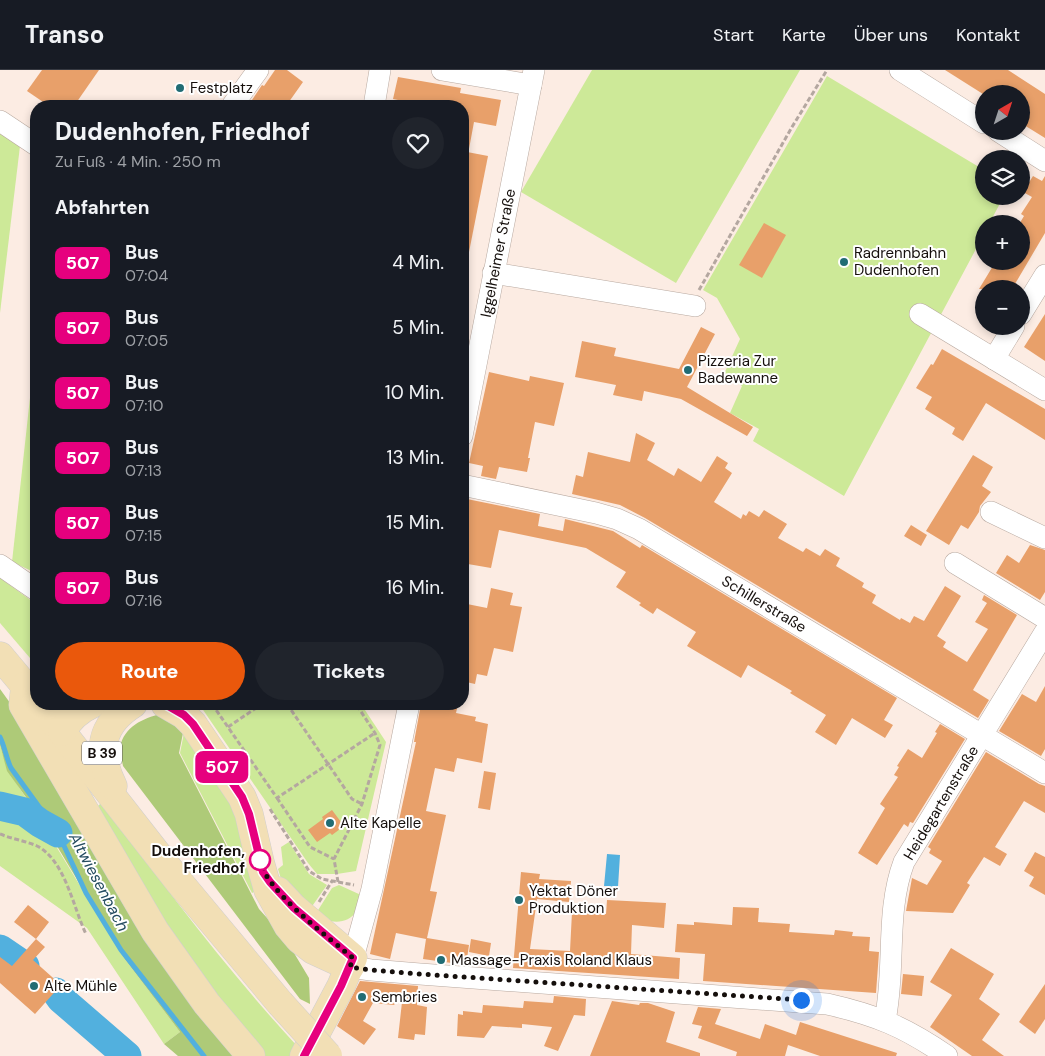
<!DOCTYPE html>
<html lang="de">
<meta charset="utf-8">
<style>
body{margin:0;font-family:"DM Sans",sans-serif;background:#20242c;color:#f1f3f6;height:100vh;display:flex;flex-direction:column;font-size:19px;white-space:nowrap}
*{box-sizing:border-box;margin:0}
p{font-size:16px;color:#9ea1a6}
.icon{flex:none;width:28px;height:28px;fill:none;stroke:currentColor;stroke-width:2;stroke-linecap:round;stroke-linejoin:round}
.map{position:relative;flex:1;overflow:hidden}
.side{position:absolute;left:30px;top:30px;width:439px;height:610px;display:flex;flex-direction:column;background:#171b24;border-radius:20px;box-shadow:0 2px 8px #0003}
.side>*{flex:none}
.badge{padding:0 10px;border-radius:8px;font-size:18px;line-height:32px}
.needle{width:32px;rotate:39deg}
.fabs{position:absolute;left:975px;top:15px;display:grid;gap:10px}
.fabs a{display:grid;place-items:center;width:55px;height:55px;border-radius:50%;background:#171b24;box-shadow:0 2px 8px #0003;font-size:25px}
.you{position:absolute;width:25px;height:25px;margin:-12px;border:4px solid #fff;border-radius:50%;background:#1a73e8;box-shadow:0 0 0 8px #1a73e833}
.map>.badge{position:absolute;translate:-50% -50%;box-shadow:0 0 0 2px #fff}
h2{padding:0 25px;font-size:19px;line-height:45px}
.round{display:grid;place-items:center;flex:none;width:52px;height:52px;border-radius:26px;background:#20242c}
.overview{display:flex;align-items:center;justify-content:space-between;height:85px;padding:0 25px}
h1{font-size:24px;font-weight:800;line-height:38px}
.action{display:flex;gap:10px;margin-top:auto;padding:10px 25px}
.action a{flex:1;height:58px;border-radius:30px;background:#ea580c;color:#fff;font-size:20px;font-weight:800;line-height:58px;text-align:center}
.action a+a{background:#20242c;color:#f1f3f6}
ul{padding:0;list-style:none}
li{display:flex;align-items:center;gap:15px;height:65px;padding:0 25px}
li div{flex:1}
li b{display:block;font-size:19px}
li em{font-style:normal}
li .badge{min-width:55px;font-weight:700;text-align:center}
header{display:flex;align-items:center;gap:30px;box-sizing:border-box;height:70px;padding:0 25px;background:#171b24;border-bottom:1px solid #363941}
header strong{font-size:24px}
nav{display:flex;gap:28px;margin-inline-start:auto;font-size:18px}
.map>svg:first-child{display:block}
</style>
<header>
<strong>Transo</strong>
<nav><a>Start</a><a>Karte</a><a>Über uns</a><a>Kontakt</a></nav>
</header>
<div class="map">
<svg width="1045" height="986" viewBox="0 0 1045 986">
<rect width="100%" height="100%" fill="#fcece3"/>
<!-- green -->
<g fill="#cde998">
<polygon points="592,0 800,0 676,213 521,122"/>
<polygon points="827,6 984,100 984,126 1004,126 989,154 984,154 984,164 844,426 753,371 759,359 730,343 742,316 724,304 740,269 717,228 703,220"/>
<polygon points="0,62 20,76 0,243"/>
<polygon points="36,273 36,503 12,492"/>
<polygon points="0,508 36,534 36,595 0,553"/>
<polygon points="199,634 361,634 386,672 356,801 337,804 317,804 308,793"/>
<polygon points="184,663 238,738 256,821 252,823 180,683"/>
<path d="M 0,675 C 6,700 21,722 36,741 L 24,733 L 0,730 Z"/>
<path d="M 102,732 C 164,816 227,900 297,976 L 291,986 L 259,986 L 200,918 L 96,738 Z"/>
<polygon points="0,740 25,744 51,768 124,888 180,962 164,974 87,858 0,796"/>
<polygon points="289,772 309,804 327,815 308,842 282,812 278,799 283,795 281,777"/>
<path d="M 339,815 L 361,825 C 360,830 359,837 356,841 C 348,856 327,853 315,845 L 332,818 Z"/>
</g>
<!-- forest -->
<g fill="#aeca78">
<polygon points="0,619 26,655 244,986 178,986 164,974 180,962 124,888 36,741 7,701 0,675"/>
<path d="M 161,644 L 183,663 L 179,683 L 259,839 L 285,868 L 309,908 L 310,934 L 300,929 L 123,696 C 122,690 119,683 120,677 C 124,657 143,648 161,644 Z"/>
</g>
<!-- water -->
<polygon fill="#52b0de" points="607,784 620,785 618,817 604,816"/>
<g fill="none" stroke-linecap="round" stroke-linejoin="round">
<!-- stream -->
<path stroke="#52b0de" stroke-width="5" d="M 0,667 C 5,677 6,688 11,698 L 58,763 L 86,823 L 121,880 L 204,986"/>
<!-- river -->
<g stroke="#52b0de" stroke-width="29">
<polyline points="0,736 25,742 40,753 58,763"/>
<polyline points="0,879 25,896"/>
<polyline points="56,922 61,929 127,986"/>
</g>
</g>
<!-- building -->
<g fill="#e8a06a">
<polygon points="42,0 99,0 74,36 49,36 27,21"/>
<polygon points="275,0 287,0 303,12 286,36 248,36 262,15 264,16"/>
<polygon points="945,0 1008,0 1045,24 1045,68 1024,55 1026,52 1021,49 1021,24 983,24"/>
<polygon points="398,7 461,18 460,23 501,30 496,56 474,52 469,79 462,79 462,36 428,36 393,29"/>
<polygon points="462,81 488,86 469,182 462,181"/>
<polygon points="1033,106 1042,111 1045,106 1045,163 1012,219 979,219 996,191 1021,191 1021,151 1024,146 1021,144 1032,127 1023,122"/>
<polygon points="764,153 786,165 762,208 739,195"/>
<polygon points="1045,244 1045,291 1024,277"/>
<polygon points="701,257 715,264 687,317 753,357 747,366 681,329 644,321 642,331 613,325 616,315 575,307 582,271 616,278 614,286 679,299"/>
<polygon points="942,279 1045,339 1045,370 986,333 963,371 952,364 955,358 925,339 932,327 916,318 931,294 933,295"/>
<polygon points="489,302 529,311 530,306 564,313 554,356 535,352 528,388 530,388 527,402 499,397 496,409 481,406 483,396 469,393"/>
<polygon points="636,363 655,373 647,390 674,406 678,398 701,412 717,386 728,393 725,398 732,403 714,432 741,449 743,444 746,446 749,441 759,447 764,440 787,454 778,468 803,482 806,478 820,486 825,479 840,488 836,496 864,513 862,517 876,525 872,533 900,550 901,548 910,553 914,546 924,551 945,516 961,526 937,566 946,572 943,577 967,592 988,559 975,552 987,533 982,530 984,525 1017,545 973,620 989,630 978,648 645,448 620,435 572,424 576,405 583,407 588,382 630,392"/>
<polygon points="973,385 993,397 982,416 991,422 980,436 979,442 968,459 961,455 949,475 926,461"/>
<polygon points="462,428 540,444 538,456 563,461 565,449 613,461 640,478 642,475 897,628 884,650 893,655 885,668 852,648 836,675 815,662 826,645 790,623 792,621 748,595 741,608 687,576 696,562 657,538 653,544 639,535 641,533 616,517 626,502 586,478 499,460 491,498 462,493"/>
<polygon points="911,455 927,465 921,476 904,466"/>
<polygon points="1030,475 1045,480 1045,522 1040,530 996,503 1007,485 1019,493"/>
<polygon points="491,518 513,523 510,535 522,537 513,582 494,578 487,606 477,604 475,614 462,611 462,533 487,538"/>
<polygon points="1045,616 1045,679 1041,686 999,661 1022,624 1036,632"/>
<polygon points="421,634 458,634 456,643 476,647 475,651 488,654 482,693 457,688 454,702 435,698 426,741 446,745 430,821 437,822 427,868 469,875 466,895 423,889 426,869 396,863 390,889 370,884 416,672 414,672"/>
<polygon points="940,654 965,669 913,753 910,752 908,757 904,754 877,795 858,783 885,738 880,734 898,707 894,705 899,697 897,696 908,679 922,688 937,663 935,662"/>
<polygon points="986,682 1039,714 1045,716 1045,743 1024,731 995,777 1007,784 1000,796 984,787 967,813 970,815 953,843 906,841 912,808 927,815 942,791 929,783 931,779 928,777"/>
<polygon points="484,701 496,703 490,740 478,738"/>
<polygon points="332,740 344,756 332,765 330,763 317,772 308,760 323,749 322,747"/>
<polygon points="1035,782 1045,787 1045,825 1029,816 1034,807 1024,801"/>
<polygon points="521,802 540,804 539,809 571,811 569,832 537,829 530,879 570,881 572,842 606,844 607,830 666,833 664,858 632,855 631,884 680,888 679,909 513,898"/>
<polygon points="28,835 49,852 36,869 14,852"/>
<polygon points="733,837 759,838 758,852 790,854 789,862 834,865 835,860 853,862 852,866 870,867 869,881 879,882 876,923 703,911 705,884 675,882 677,854 694,855 694,852 732,855"/>
<polygon points="36,869 45,877 33,890 61,915 35,944 0,913 0,887 12,896"/>
<polygon points="471,869 491,873 489,886 469,882"/>
<polygon points="951,878 994,904 979,929 1000,944 982,970 1004,986 972,986 930,957 952,925 930,912"/>
<polygon points="903,904 924,906 922,926 901,924"/>
<polygon points="360,911 418,916 417,935 427,937 425,965 415,964 414,970 398,968 403,923 394,935 373,933 363,951 376,959 364,975 337,956"/>
<polygon points="1045,914 1045,949 1035,964 1019,952"/>
<polygon points="554,926 586,929 585,946 574,945 558,981 544,976 552,957 522,954 522,958 492,956 484,968 457,966 458,944 463,945 463,941 482,943 483,935 523,938 524,931 553,933"/>
<polygon points="612,931 639,935 640,933 648,933 675,942 666,972 700,983 700,986 590,986"/>
<polygon points="698,937 721,939 715,954 760,969 765,954 796,965 800,952 897,983 896,986 820,986 788,975 785,986 736,986 737,982 698,968 702,956 692,954"/>
</g>
<g fill="none" stroke-linecap="round" stroke-linejoin="round">
<!-- minor casing -->
<g stroke="#b8a9a0" stroke-width="22">
<g id="minor">
<polyline points="442,0 531,15"/>
<polyline points="900,0 984,53"/>
<polyline points="232,36 258,0"/>
<polyline points="374,36 380,0"/>
<polyline points="0,51 36,75"/>
<polyline points="998,61 1045,91"/>
<polyline points="493,203 695,236"/>
<polyline points="920,244 1045,320"/>
<polyline points="1021,244 1045,205"/>
<polyline points="994,289 1014,256"/>
<polyline points="462,366 534,0"/>
<polyline points="462,415 596,443 617,449 639,459 1045,703"/>
<polyline points="991,442 1045,468"/>
<polyline points="955,493 1045,548"/>
<polyline points="0,495 36,520"/>
<polyline points="353,888 372,819 409,634"/>
<path d="M 350,897 L 371,900 L 420,904 L 827,934 C 876,945 905,957 947,986"/>
<path d="M 885,950 C 896,898 885,842 904,792 L 1045,562"/>
</g>
</g>
<!-- major casing -->
<g stroke="#d0cfce" stroke-width="29">
<g id="major">
<polyline points="0,586 36,629"/>
<polyline points="25,616 23,635 155,861 207,934 251,986"/>
<polyline points="40,634 180,813 280,933"/>
<polyline points="165,634 184,645 193,654 242,727 249,744 260,792 268,820 288,856 299,869 313,880 350,897"/>
<path d="M 62,662 C 69,648 79,640 92,634"/>
<path d="M 113,716 C 96,682 100,655 133,634"/>
<polyline points="278,821 294,838 353,888 341,916 304,986"/>
</g>
</g>
<!-- path -->
<g stroke="#b4a7a0" stroke-width="3" stroke-dasharray="5 2.5" stroke-linecap="butt">
<polyline points="699,220 792,57 827,0"/>
<polyline points="212,634 277,728 375,663"/>
<polyline points="287,634 352,729 362,734"/>
<polyline points="228,657 262,634"/>
<polyline points="277,728 310,777 334,789"/>
<polyline points="270,739 309,801 322,809 354,815"/>
<path d="M 0,764 C 12,769 26,771 37,776 C 65,790 73,837 86,864"/>
<polyline points="338,812 334,789 362,734 380,675 375,663 356,634"/>
<polyline points="319,832 332,811"/>
</g>
<!-- minor -->
<use href="#minor" stroke="#fff" stroke-width="21"/>
<!-- major -->
<use href="#major" stroke="#f2dfb5" stroke-width="28"/>
<!-- major-bridge casing -->
<g stroke="#d0cfce" stroke-width="29" stroke-linecap="butt">
<polyline id="major-bridge" points="280,933 328,986"/>
</g>
<!-- major-bridge -->
<use href="#major-bridge" stroke="#f2dfb5" stroke-width="28"/>
</g>
<g fill="none" stroke-linecap="round" stroke-linejoin="round">
<!-- line casing -->
<g stroke="#fff" stroke-width="11">
<polyline id="line" points="165,634 184,645 193,654 242,727 249,744 263,802 270,812 294,838 353,888 341,916 304,986"/>
</g>
<!-- line -->
<use href="#line" stroke="#e6007e" stroke-width="8"/>
<!-- walk -->
<path stroke="#150f0c" stroke-width="5" stroke-dasharray="0 9" d="M 260,790 C 264,819 329,868 353,888 L 350,897 L 371,900 L 420,904 L 801,930"/>
</g>
<!-- markers -->
<g fill="#216c74" stroke="#fff" stroke-width="2">
<circle cx="180" cy="18" r="5"/>
<circle cx="844" cy="192" r="5"/>
<circle cx="688" cy="300" r="5"/>
<circle cx="330" cy="753" r="5"/>
<circle cx="519" cy="830" r="5"/>
<circle cx="441" cy="890" r="5"/>
<circle cx="34" cy="916" r="5"/>
<circle cx="362" cy="927" r="5"/>
</g>
<circle fill="#fff" stroke="#e6007e" stroke-width="2.5" cx="260" cy="790" r="10"/>
<g text-anchor="middle" dominant-baseline="central" stroke-width="4" stroke-linejoin="round" paint-order="stroke">
<!-- shield labels -->
<rect fill="#fff" stroke="#5b5755" stroke-width="1" x="82" y="671.5" width="40" height="23" rx="4"/>
<g font-size="14" font-weight="bold" fill="#150f0c">
<text x="102" y="683">B 39</text>
</g>
<!-- poi labels -->
<g font-size="15" fill="#150f0c" stroke="#fff" text-anchor="start">
<text x="190" y="18">Festplatz</text>
<text x="854" y="183">Radrennbahn<tspan x="854" dy="17">Dudenhofen</tspan></text>
<text x="698" y="291">Pizzeria Zur<tspan x="698" dy="17">Badewanne</tspan></text>
<text x="340" y="753">Alte Kapelle</text>
<text x="529" y="821">Yektat Döner<tspan x="529" dy="17">Produktion</tspan></text>
<text x="451" y="890">Massage-Praxis Roland Klaus</text>
<text x="44" y="916">Alte Mühle</text>
<text x="372" y="927">Sembries</text>
</g>
<!-- street labels -->
<g font-size="15" fill="#150f0c" stroke="#fff">
<text transform="translate(498 183) rotate(-79)">Iggelheimer Straße</text>
<text transform="translate(764 534) rotate(31)">Schillerstraße</text>
<text transform="translate(941 733) rotate(-59)">Heidegartenstraße</text>
</g>
<!-- stop labels -->
<g font-size="15" font-weight="bold" fill="#150f0c" stroke="#fff" text-anchor="end">
<text x="245" y="781">Dudenhofen,<tspan x="245" dy="17">Friedhof</tspan></text>
</g>
<!-- water labels -->
<g font-size="16" font-style="italic" fill="#244c60" stroke="#fff">
<text transform="translate(99 812) rotate(62)">Altwiesenbach</text>
</g>
</g>
</svg>
<div class="fabs">
<a><svg class="needle" viewBox="-14 -14 28 28"><path d="M0-13l5 13h-10z" fill="#e53935"/><path d="M0 13l5-13h-10z" fill="#9ea1a6"/></svg></a>
<a><svg class="icon" aria-label="layers" viewBox="0 0 24 24"><path d="M12 4l9 5-9 5-9-5zM3 14l9 5 9-5"/></svg></a>
<a>+</a>
<a>−</a>
</div>
<div class="you" style="left:801px;top:930px"></div>
<b class="badge" style="left:222px;top:697px;background:#e6007e;color:#fff">507</b>
<section class="side">
<div class="overview"><div><h1>Dudenhofen, Friedhof</h1><p>Zu Fuß · 4 Min. · 250 m</p></div><a class="round"><svg class="icon" aria-label="heart" viewBox="0 0 24 24"><path d="M12 20l-8-8c-3-5 5-10 8-4 3-6 11-1 8 4z"/></svg></a></div>
<h2>Abfahrten</h2>
<ul>
<li><span class="badge" style="background:#e6007e;color:#fff">507</span><div><b>Bus</b><p>07:04</p></div><em>4 Min.</em></li>
<li><span class="badge" style="background:#e6007e;color:#fff">507</span><div><b>Bus</b><p>07:05</p></div><em>5 Min.</em></li>
<li><span class="badge" style="background:#e6007e;color:#fff">507</span><div><b>Bus</b><p>07:10</p></div><em>10 Min.</em></li>
<li><span class="badge" style="background:#e6007e;color:#fff">507</span><div><b>Bus</b><p>07:13</p></div><em>13 Min.</em></li>
<li><span class="badge" style="background:#e6007e;color:#fff">507</span><div><b>Bus</b><p>07:15</p></div><em>15 Min.</em></li>
<li><span class="badge" style="background:#e6007e;color:#fff">507</span><div><b>Bus</b><p>07:16</p></div><em>16 Min.</em></li>
</ul>
<div class="action"><a>Route</a><a>Tickets</a></div>
</section>
</div>
